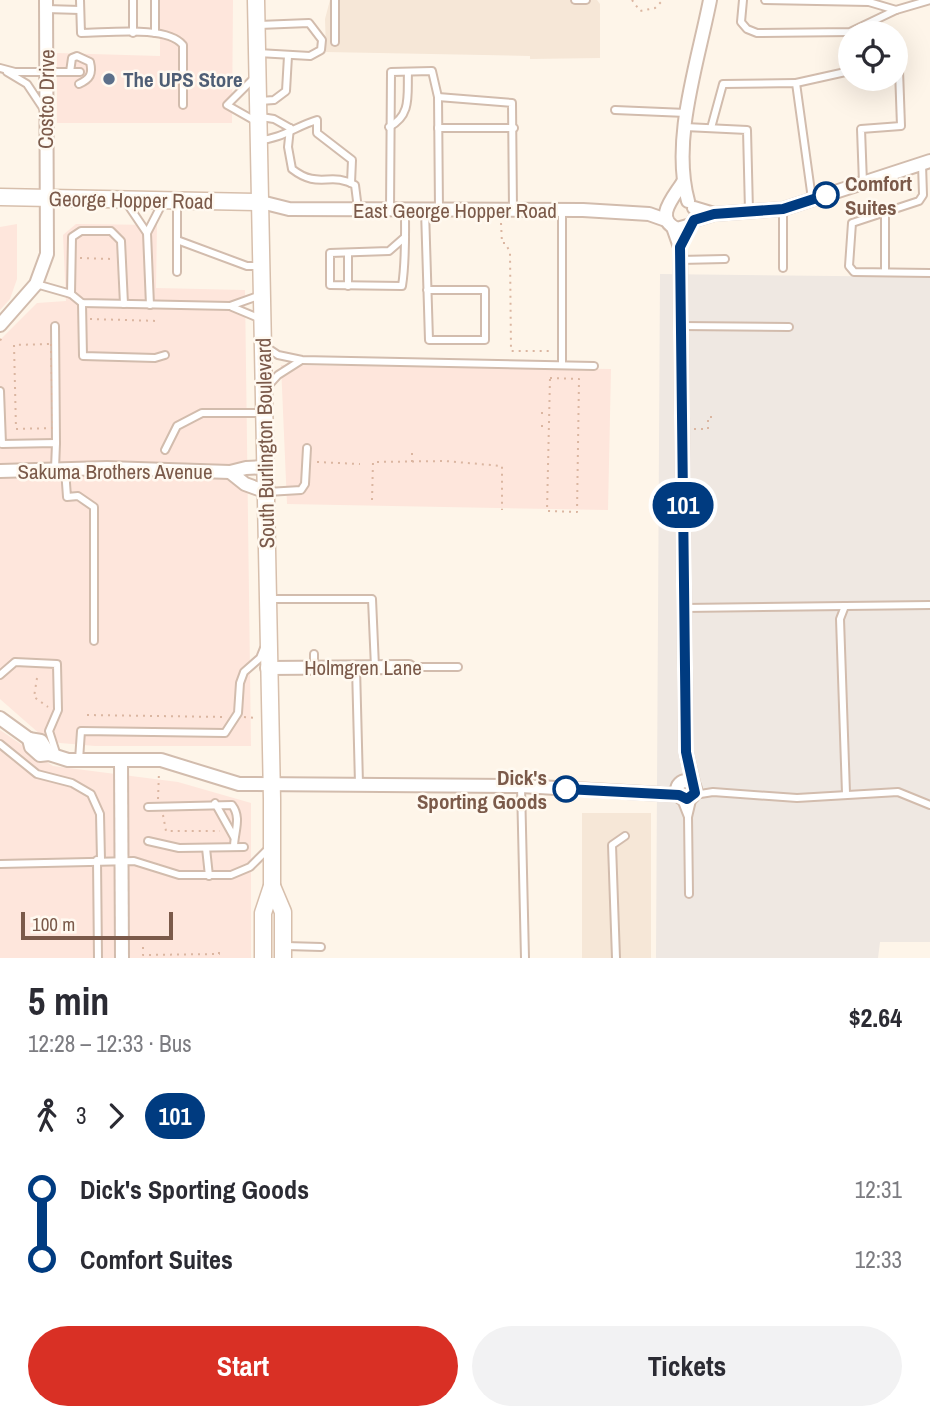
<!DOCTYPE html>
<meta charset="utf-8">
<style>
body{margin:0;font-family:"Archivo Narrow",sans-serif;background:#f2f2f3;color:#2b2b33;height:100vh;display:flex;flex-direction:column;font-size:26px;white-space:nowrap}
*{box-sizing:border-box;margin:0}
p{font-size:23px;color:#7c7c81}
.icon{flex:none;width:38px;height:38px;fill:none;stroke:currentColor;stroke-width:2;stroke-linecap:round;stroke-linejoin:round}
.map{position:relative;height:958px;overflow:hidden}
.details{display:flex;flex-direction:column;background:#fff;flex:1}
.details>*{flex:none}
.badge{padding:0 14px;border-radius:23px;font-size:24px;line-height:46px}
.fabs{position:absolute;left:838px;top:21px;display:grid;gap:14px}
.fabs a{display:grid;place-items:center;width:70px;height:70px;border-radius:50%;background:#fff;box-shadow:0 7px 28px #0002;font-size:35px}
.scale{position:absolute;left:21px;bottom:18px;width:152px;box-sizing:border-box;padding-left:7px;border:4px solid #7b5a4a;border-top:0;font-size:19px;line-height:24px;white-space:nowrap;color:#7b5a4a;-webkit-text-stroke:5px #fff9f0;paint-order:stroke}
.map>.badge{position:absolute;translate:-50% -50%;box-shadow:0 0 0 4px #fff}
.legs{display:flex;align-items:center;gap:10px;height:77px;padding:0 28px;font-size:23px}
.legs p{margin-inline-start:auto}
.head{display:flex;align-items:center;justify-content:space-between;height:119px;padding:0 28px}
h1{font-size:38px;font-weight:700;line-height:52px}
.cta{display:flex;gap:14px;margin-top:auto;padding:14px 28px}
.cta a{flex:1;height:80px;border-radius:42px;background:#d93025;color:#fff;font-size:28px;font-weight:700;line-height:80px;text-align:center}
.cta a+a{background:#f2f2f3;color:#2b2b33}
ul{padding:0 28px;list-style:none}
li{display:flex;align-items:center;gap:24px;height:70px;font-size:26px}
li i{display:grid;place-items:center;width:10px;height:100%;margin:0 9px;background:currentColor}
li i::after{content:'';width:18px;height:18px;margin:-9px;border:5px solid;border-radius:50%;background:#fff}
li p{margin-inline-start:auto}
li:first-child i{background:linear-gradient(#0000 50%,currentColor 0)}
li:last-child i{background:linear-gradient(currentColor 50%,#0000 0)}
.map>svg:first-child{display:block}
</style>
<div class="map">
<svg width="930" height="958" viewBox="0 0 930 958">
<rect width="100%" height="100%" fill="#fef5e9"/>
<!-- residential -->
<g fill="#f6e7d7">
<polygon points="330,0 597,0 600,4 600,58 530,59 530,56 326,52 325,19"/>
<rect x="582" y="813" width="69" height="145"/>
</g>
<!-- commercial -->
<g fill="#fee6dc">
<polygon points="160,0 233,0 232,123 57,123 57,53 160,56"/>
<polygon points="17,224 17,279 10,299 0,310 0,227"/>
<polygon points="76,224 157,225 156,288 245,290 251,746 95,746 49,742 0,699 0,340 37,303 66,301 63,235"/>
<polygon points="281,365 611,369 608,510 287,504"/>
<polygon points="0,730 53,766 178,782 251,803 251,958 0,958"/>
</g>
<!-- industrial -->
<polygon fill="#efe8e2" points="660,274 930,277 930,942 880,942 878,958 656,958"/>
<g fill="none" stroke-linecap="round" stroke-linejoin="round">
<!-- lane casing -->
<g stroke="#d2bcad" stroke-width="10">
<g id="lane">
<path d="M 80,0 L 81,33 C 107,33 167,25 183,45 L 183,105"/>
<polyline points="155,0 155,33"/>
<polyline points="335,0 335,42"/>
<polyline points="575,0 586,0"/>
<polyline points="743,0 741,22 747,29 757,33 850,32 896,10 930,0"/>
<polyline points="765,0 869,2 896,10"/>
<polyline points="46,9 80,10"/>
<polyline points="133,33 133,0"/>
<polyline points="258,53 310,56 321,50 322,40 309,23 259,25"/>
<polyline points="0,68 15,72 80,72"/>
<polyline points="7,72 27,84 43,108"/>
<path d="M 70,72 L 72,58 L 77,56 L 90,62 C 93,74 90,79 79,84"/>
<polyline points="254,78 227,105 257,122"/>
<polyline points="796,83 850,71"/>
<polyline points="438,97 512,103 513,210"/>
<polyline points="260,101 274,100 286,91 288,56"/>
<polyline points="615,110 686,113"/>
<polyline points="261,117 274,119 290,128"/>
<path d="M 389,127 C 412,115 407,95 408,72"/>
<polyline points="685,127 747,130 749,211"/>
<path d="M 290,128 L 288,147 L 292,169 C 319,190 330,171 355,185 L 358,209"/>
<polyline points="438,128 514,128"/>
<polyline points="711,128 723,84 796,83 812,199"/>
<path d="M 260,140 C 280,139 297,126 317,120 L 317,133 L 352,160 L 351,183"/>
<polyline points="922,164 923,195 919,201 852,223 849,266 854,272 930,273"/>
<polyline points="863,183 861,129 901,126 899,70 896,70"/>
<polyline points="126,202 147,233"/>
<polyline points="390,210 391,72 432,71 438,97 439,210"/>
<path d="M 405,210 C 405,235 406,261 402,286 L 330,285 L 330,253 L 389,251 L 405,237"/>
<polyline points="425,210 429,340 485,340 485,290 427,290"/>
<polyline points="562,210 562,365"/>
<polyline points="885,212 885,272"/>
<polyline points="177,240 247,266 262,266"/>
<polyline points="348,253 348,286"/>
<polyline points="680,260 725,259"/>
<polyline points="783,268 783,209"/>
<polyline points="177,272 177,203"/>
<polyline points="36,284 71,294 82,303 230,306 261,295"/>
<polyline points="71,294 72,237 81,231 111,231 121,241 124,304"/>
<polyline points="82,303 83,356 155,358 165,355"/>
<polyline points="150,305 147,233 163,202"/>
<polyline points="232,307 261,319"/>
<polyline points="55,326 56,443"/>
<polyline points="681,326 789,327"/>
<polyline points="266,347 278,355 302,360 594,366"/>
<polyline points="268,386 278,375 300,361"/>
<polyline points="0,391 2,444 56,443 55,469"/>
<polyline points="165,450 177,426 202,413 264,413"/>
<polyline points="65,469 67,497 78,496 94,507 94,641"/>
<polyline points="267,492 301,490 305,484 307,448"/>
<polyline points="269,599 372,599 375,667"/>
<polyline points="684,608 845,606"/>
<polyline points="314,654 314,667"/>
<polyline points="356,667 359,784"/>
<polyline points="409,667 458,667"/>
<polyline points="0,675 15,662 57,664 58,710 49,731 57,756"/>
<polyline points="0,744 37,774 72,783 91,794 100,814 101,860"/>
<polyline points="79,760 81,731 225,733 238,713 240,683 244,672 260,658 264,648"/>
<polyline points="521,786 525,958"/>
<polyline points="846,793 840,619 845,606 930,605"/>
<polyline points="694,795 713,792 797,798 898,792 930,805"/>
<polyline points="680,797 688,817"/>
<polyline points="215,803 234,837"/>
<path d="M 148,807 L 232,805 C 242,818 234,832 234,847"/>
<polyline points="148,841 179,848 244,847"/>
<polyline points="206,848 209,876"/>
<polyline points="97,860 98,958"/>
<polyline points="0,864 134,861 179,875 231,875 250,867 268,849"/>
<polyline points="689,894 688,817 693,796"/>
<polyline points="286,946 321,947"/>
<polyline points="616,958 612,845 625,836"/>
</g>
</g>
<!-- street casing -->
<g stroke="#d2bcad" stroke-width="16">
<g id="street">
<path d="M 683,182 C 674,197 653,218 677,229 L 691,225"/>
<path d="M 688,201 C 671,140 698,62 710,0"/>
<polyline points="261,202 289,209 583,210 649,214 666,220"/>
<polyline points="694,208 714,214"/>
<polyline points="694,220 714,214 783,209 930,161"/>
<polyline points="673,227 680,247 686,752 693,783"/>
<polyline points="0,325 36,284 47,254 46,0"/>
<polyline points="0,471 107,468 230,472 246,468 267,467"/>
<polyline points="230,472 245,484 267,492"/>
<polyline points="267,668 409,667"/>
<polyline points="0,718 29,739"/>
<polyline points="29,739 31,747 40,755 49,754 68,760 161,760 239,784 521,786 679,795"/>
<polyline points="29,739 41,741 49,754"/>
<polyline points="121,761 122,958"/>
<circle cx="686" cy="790" r="9"/>
</g>
</g>
<!-- secondary casing -->
<g stroke="#d7bfac" stroke-width="19">
<g id="secondary">
<polyline points="256,0 272,799 272,886 263,913 263,958"/>
<polyline points="0,197 261,202"/>
<polyline points="272,886 283,912 283,958"/>
</g>
</g>
<!-- path -->
<g stroke="#dbb6a1" stroke-width="2" stroke-dasharray="2 5" stroke-linecap="butt">
<polyline points="632,0 640,11 655,8 663,0"/>
<polyline points="501,223 502,243 505,243 510,252 511,351 549,351"/>
<polyline points="80,258 113,259"/>
<polyline points="90,319 159,321"/>
<polyline points="0,339 2,341"/>
<polygon points="51,344 53,428 16,429 14,345"/>
<polygon points="550,378 579,379 577,512 547,511"/>
<polyline points="541,413 548,413"/>
<polyline points="541,426 548,426"/>
<polyline points="694,429 708,429 708,417 712,417"/>
<polyline points="317,462 360,464"/>
<polyline points="412,462 412,452"/>
<polyline points="372,500 373,462 445,461 502,466 502,510"/>
<polyline points="37,678 34,697 48,707"/>
<polyline points="87,715 224,717"/>
<polyline points="244,717 256,718"/>
<polyline points="158,799 159,772"/>
<polyline points="163,815 166,831 220,831"/>
<polyline points="143,947 143,955 219,954 219,949"/>
</g>
<!-- lane -->
<use href="#lane" stroke="#fff" stroke-width="6"/>
<!-- street -->
<use href="#street" stroke="#fff" stroke-width="12"/>
<!-- secondary -->
<use href="#secondary" stroke="#fff" stroke-width="16"/>
</g>
<g fill="none" stroke-linecap="round" stroke-linejoin="round">
<!-- line-1 casing -->
<g stroke="#fff" stroke-width="16">
<polyline id="line-1" points="566,789 679,795 687,799 695,793 686,752 680,247 694,220 714,214 783,209 826,195"/>
</g>
<!-- line-1 -->
<use href="#line-1" stroke="#003b80" stroke-width="10"/>
</g>
<!-- markers -->
<circle fill="#5c6f8a" stroke="#fff9f0" stroke-width="2.5" cx="109" cy="79" r="7"/>
<g fill="#fff" stroke="#003b80" stroke-width="3.5">
<circle cx="826" cy="195" r="12"/>
<circle cx="566" cy="789" r="12"/>
</g>
<g text-anchor="middle" dominant-baseline="central" stroke-width="5" stroke-linejoin="round" paint-order="stroke">
<!-- service labels -->
<g font-size="21" font-weight="bold" fill="#4e5e75" stroke="#fff9f0" text-anchor="start">
<text x="123" y="79">The UPS Store</text>
</g>
<!-- street labels -->
<g font-size="21" fill="#7b5a4a" stroke="#fff9f0">
<text transform="translate(46 99) rotate(-89)">Costco Drive</text>
<text transform="translate(131 200) rotate(1)">George Hopper Road</text>
<text x="455" y="210">East George Hopper Road</text>
<text transform="translate(265 443) rotate(-91)">South Burlington Boulevard</text>
<text x="115" y="471">Sakuma Brothers Avenue</text>
<text x="363" y="667">Holmgren Lane</text>
</g>
<!-- stop labels -->
<g font-size="21" font-weight="bold" fill="#7b5a4a" stroke="#fff9f0" text-anchor="start">
<text x="845" y="183">Comfort<tspan x="845" dy="24">Suites</tspan></text>
<text x="547" y="777" text-anchor="end">Dick's<tspan x="547" dy="24">Sporting Goods</tspan></text>
</g>
</g>
</svg>
<div class="fabs">
<a><svg class="icon" aria-label="locate" viewBox="0 0 24 24"><circle cx="12" cy="12" r="6"/><path d="M12 2v4M12 18v4M2 12h4M18 12h4"/></svg></a>
</div>
<div class="scale">100 m</div>
<b class="badge" style="left:683px;top:505px;background:#003b80;color:#fff">101</b>
</div>
<section class="details">
<div class="head"><div><h1>5 min</h1><p>12:28 – 12:33 · Bus</p></div><b>$2.64</b></div>
<div class="legs"><svg class="icon" aria-label="walk" viewBox="0 0 24 24"><circle cx="13" cy="4" r="2"/><path d="M13 8l-2 6 4 7M11 14l-3 7M7 12l3-4h3l4 4"/></svg>3<svg class="icon" aria-label="forward" viewBox="0 0 24 24"><path d="M9 5l7 7-7 7"/></svg><b class="badge" style="background:#003b80;color:#fff">101</b></div>
<ul>
<li><i style="color:#003b80"></i><b>Dick's Sporting Goods</b><p>12:31</p></li>
<li><i style="color:#003b80"></i><b>Comfort Suites</b><p>12:33</p></li>
</ul>
<div class="cta"><a>Start</a><a>Tickets</a></div>
</section>
